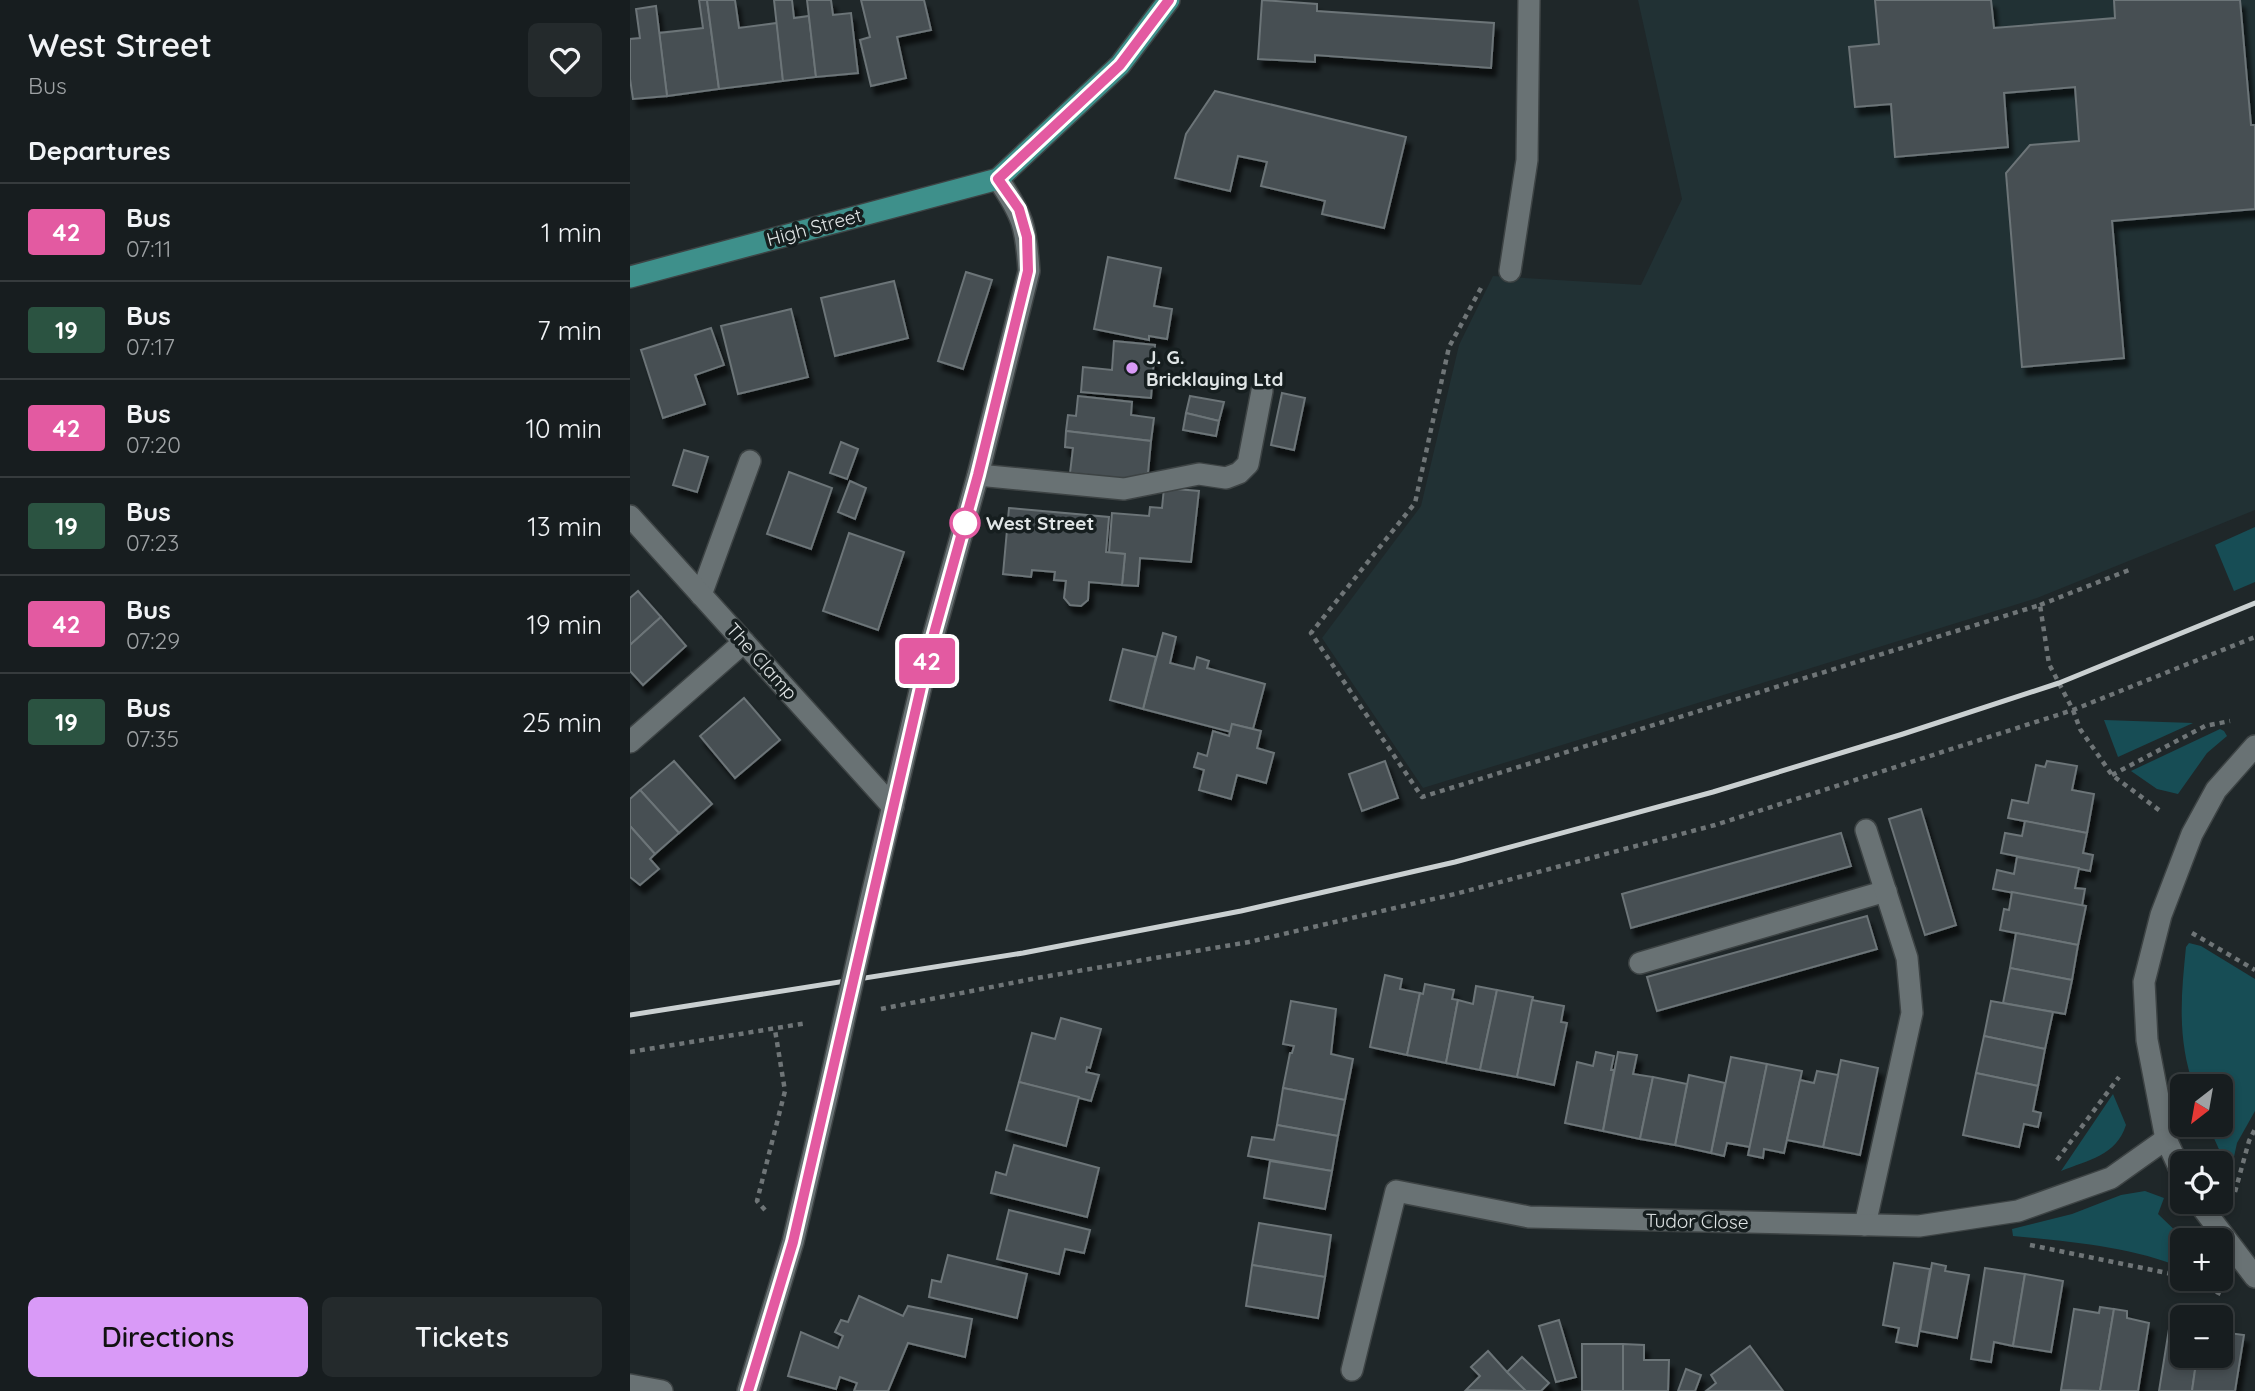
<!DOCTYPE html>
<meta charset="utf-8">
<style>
body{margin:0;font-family:Quicksand,sans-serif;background:#242a2c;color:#f1f3f6;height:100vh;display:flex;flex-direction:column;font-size:26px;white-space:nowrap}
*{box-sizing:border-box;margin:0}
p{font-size:23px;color:#9ea2a4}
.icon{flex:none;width:38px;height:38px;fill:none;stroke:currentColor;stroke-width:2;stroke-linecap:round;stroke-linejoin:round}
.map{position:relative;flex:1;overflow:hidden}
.details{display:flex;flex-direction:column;background:#171d1f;width:630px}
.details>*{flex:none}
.badge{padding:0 14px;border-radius:5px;font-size:24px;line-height:46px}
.needle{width:46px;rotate:211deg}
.controls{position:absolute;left:1540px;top:1074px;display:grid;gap:14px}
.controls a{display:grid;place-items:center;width:63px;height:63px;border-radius:10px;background:#171d1f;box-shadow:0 4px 10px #0003,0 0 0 2px #363b3d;font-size:35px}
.map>.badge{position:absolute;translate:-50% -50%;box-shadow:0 0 0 4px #fff}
h2{padding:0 28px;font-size:26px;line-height:63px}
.round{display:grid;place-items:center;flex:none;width:74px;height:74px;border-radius:10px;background:#242a2c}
.overview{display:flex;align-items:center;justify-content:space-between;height:119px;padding:0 28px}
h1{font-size:33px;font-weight:600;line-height:52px}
.action{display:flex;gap:14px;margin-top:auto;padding:14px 28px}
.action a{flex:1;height:80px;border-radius:10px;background:#d99af7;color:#111;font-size:28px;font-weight:600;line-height:80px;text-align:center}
.action a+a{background:#242a2c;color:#f1f3f6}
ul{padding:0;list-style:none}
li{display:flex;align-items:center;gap:21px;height:98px;padding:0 28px;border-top:2px solid #363b3d}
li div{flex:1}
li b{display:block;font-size:26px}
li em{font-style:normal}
li .badge{min-width:77px;font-weight:700;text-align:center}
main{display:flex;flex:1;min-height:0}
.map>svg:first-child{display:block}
</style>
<main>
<section class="details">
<div class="overview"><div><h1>West Street</h1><p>Bus</p></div><a class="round"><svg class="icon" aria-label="heart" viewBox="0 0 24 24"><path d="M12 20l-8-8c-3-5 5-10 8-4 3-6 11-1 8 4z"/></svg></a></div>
<h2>Departures</h2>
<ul>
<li><span class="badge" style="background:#e35aa1;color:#fff">42</span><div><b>Bus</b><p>07:11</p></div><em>1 min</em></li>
<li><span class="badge" style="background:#2b5341;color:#fff">19</span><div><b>Bus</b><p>07:17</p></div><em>7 min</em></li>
<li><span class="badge" style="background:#e35aa1;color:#fff">42</span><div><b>Bus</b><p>07:20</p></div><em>10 min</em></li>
<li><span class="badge" style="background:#2b5341;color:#fff">19</span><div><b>Bus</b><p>07:23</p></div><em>13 min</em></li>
<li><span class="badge" style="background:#e35aa1;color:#fff">42</span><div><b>Bus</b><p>07:29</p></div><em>19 min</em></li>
<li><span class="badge" style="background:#2b5341;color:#fff">19</span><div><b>Bus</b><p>07:35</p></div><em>25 min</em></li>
</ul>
<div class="action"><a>Directions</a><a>Tickets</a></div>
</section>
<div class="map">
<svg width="1625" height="1391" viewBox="0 0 1625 1391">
<defs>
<filter id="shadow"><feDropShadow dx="4.5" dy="8" stdDeviation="2" flood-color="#0009"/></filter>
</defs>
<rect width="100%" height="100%" fill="#1f2729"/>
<!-- built -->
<polygon fill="#213134" points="1008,0 1625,0 1625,510 1407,598 793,788 692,638 791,506 829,345 863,276 1011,285 1052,199"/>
<!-- green -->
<g fill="#174d55">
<polygon points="1625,527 1625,582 1604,591 1585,545"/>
<polygon points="1474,720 1563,723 1488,757"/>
<polygon points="1590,729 1594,731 1597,736 1577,753 1548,794 1527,789 1501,771"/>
<path d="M 1559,943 L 1571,946 L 1625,979 L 1625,1111 L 1607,1143 L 1602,1166 L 1597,1167 L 1578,1125 L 1591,1125 L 1591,1087 L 1564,1087 C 1547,1039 1551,996 1556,947 Z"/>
<path d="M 1483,1094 L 1496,1125 C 1486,1156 1458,1160 1431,1171 Z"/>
<path d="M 1515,1191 L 1534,1198 L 1528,1214 L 1556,1241 L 1552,1241 L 1552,1268 C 1504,1247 1436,1241 1383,1236 L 1382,1229 L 1442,1214 L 1491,1195 Z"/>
</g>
<!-- building -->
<g fill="#474f52" stroke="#6c7478" stroke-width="2" filter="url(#shadow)">
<polygon points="69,0 77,0 89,89 37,96 29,33 73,28"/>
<polygon points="77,0 105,0 109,28 147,23 153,81 89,89"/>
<polygon points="144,0 162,0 164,18 179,16 186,77 153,81"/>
<polygon points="177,0 201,0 203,15 221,13 228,73 186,77"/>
<polygon points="231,0 294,0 301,30 267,37 276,78 241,86 230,40 240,37"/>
<polygon points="632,0 687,4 687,11 864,23 861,68 685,55 685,62 628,59"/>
<polygon points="1245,0 1361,0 1364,28 1485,18 1484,0 1610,0 1621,125 1625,125 1625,209 1482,221 1494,358 1392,367 1376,173 1400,145 1449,141 1445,87 1374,93 1378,147 1265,157 1261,104 1225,107 1219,47 1249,44"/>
<polygon points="26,6 37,96 3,99 0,79 0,39 10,38 6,9"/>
<polygon points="585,91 776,137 754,228 692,214 695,201 631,186 637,162 608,156 600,191 545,178 556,134"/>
<polygon points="478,257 531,268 524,306 542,309 537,339 519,336 519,340 464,329"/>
<polygon points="336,272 362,280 333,369 308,361"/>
<polygon points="264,281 278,338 205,356 191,298"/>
<polygon points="161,309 178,377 108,394 91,326"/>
<polygon points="81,328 94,365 65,375 75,404 33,418 11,350"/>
<polygon points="484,341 525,345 521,398 451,392 453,367 482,370"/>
<polygon points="652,393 675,398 664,450 641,445"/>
<polygon points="448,396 502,402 501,415 524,418 521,441 436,431 438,415 446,416"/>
<polygon points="560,396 594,402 589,421 556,413"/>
<polygon points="556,413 589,421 586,436 553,430"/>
<polygon points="436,431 521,441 518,473 495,479 440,473 443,448 435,447"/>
<polygon points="211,442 228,449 217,479 200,473"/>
<polygon points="54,450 78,457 67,492 43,485"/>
<polygon points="159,472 202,488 181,549 137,534"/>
<polygon points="220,481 236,488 225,519 208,512"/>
<polygon points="534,488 569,491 561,562 510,558 508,586 492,585 495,554 479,553 482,513 519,516 520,507 532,508"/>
<polygon points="379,508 479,517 476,552 495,554 492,585 459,582 458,600 451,606 440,605 434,598 436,581 424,580 425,572 402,570 401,577 373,574"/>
<polygon points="219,533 274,552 248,630 193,611"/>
<polygon points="8,591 31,617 0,645 0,598"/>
<polygon points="31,617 56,646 13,685 0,671 0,645"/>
<polygon points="533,633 546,637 540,663 564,669 567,657 579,661 577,668 635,684 623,729 602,724 601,732 513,709"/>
<polygon points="493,649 526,657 513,709 480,700"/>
<polygon points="114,698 150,740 105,778 70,736"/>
<polygon points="602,724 631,731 627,748 644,753 636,783 607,775 601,799 569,790 574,770 564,767 568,753 577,756 583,731 599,736"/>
<polygon points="44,761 82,804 49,833 10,790"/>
<polygon points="755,761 768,798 732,811 719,774"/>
<polygon points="1417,761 1447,766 1442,790 1464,794 1457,833 1378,818 1382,800 1398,803 1406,765 1415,767"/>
<polygon points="10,790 49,833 25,854 0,826 0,799"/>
<polygon points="1291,809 1326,925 1295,935 1259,819"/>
<polygon points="1395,821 1457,833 1453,853 1463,855 1460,871 1371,853 1375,833 1392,836"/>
<polygon points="0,826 25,854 20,859 29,869 10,885 0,877"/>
<polygon points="1211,833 1221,866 1001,928 992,894"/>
<polygon points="1387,857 1449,868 1445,888 1455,889 1452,906 1363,889 1367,870 1384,874"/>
<polygon points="1382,892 1456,906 1448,945 1370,930 1374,909 1379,910"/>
<polygon points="1237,916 1247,949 1027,1011 1017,977"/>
<polygon points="1386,933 1448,945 1442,980 1380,968"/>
<polygon points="1380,968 1442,980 1435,1014 1373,1003"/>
<polygon points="755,975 772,979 770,989 790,993 777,1055 740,1047"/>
<polygon points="795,984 824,990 822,999 828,1000 816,1063 777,1055 790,993 793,994"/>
<polygon points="846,986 867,990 850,1070 816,1063 828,1000 843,1004"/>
<polygon points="867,990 903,997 887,1077 850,1070"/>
<polygon points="902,1000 934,1006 931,1022 937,1023 924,1085 887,1077"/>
<polygon points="661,1001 706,1009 701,1054 723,1059 715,1100 653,1088 660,1053 662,1053 664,1046 653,1044"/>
<polygon points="1361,1001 1423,1012 1415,1049 1354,1036"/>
<polygon points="431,1018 471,1029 460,1068 457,1067 456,1072 469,1075 461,1101 389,1082 402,1033 425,1039"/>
<polygon points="1354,1036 1415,1049 1408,1086 1346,1073"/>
<polygon points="966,1052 984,1056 981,1070 984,1070 973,1131 935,1123 947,1062 963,1066"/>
<polygon points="988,1052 1007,1055 1003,1074 1023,1077 1010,1139 973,1131"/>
<polygon points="1101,1057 1137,1064 1120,1147 1097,1143 1094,1156 1081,1153"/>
<polygon points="1211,1060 1248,1068 1230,1155 1193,1147"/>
<polygon points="1137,1064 1172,1071 1154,1153 1134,1149 1133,1158 1118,1155"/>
<polygon points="1187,1071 1208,1075 1193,1147 1157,1140 1170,1080 1184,1083"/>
<polygon points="1346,1073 1408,1086 1403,1111 1411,1113 1408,1127 1394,1124 1389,1147 1333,1135"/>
<polygon points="1059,1075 1095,1083 1081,1153 1045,1145"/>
<polygon points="1023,1077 1057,1084 1045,1145 1010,1139"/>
<polygon points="389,1082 449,1097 436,1146 376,1130"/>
<polygon points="653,1088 715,1100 708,1136 647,1125"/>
<polygon points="647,1125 708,1136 702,1171 618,1156 622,1137 644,1140"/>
<polygon points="384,1145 469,1168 457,1217 361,1193 366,1172 376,1175"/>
<polygon points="640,1161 702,1171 695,1209 634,1198"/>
<polygon points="379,1210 460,1230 454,1253 435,1249 429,1274 367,1259"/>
<polygon points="629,1223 701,1235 695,1277 622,1265"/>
<polygon points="318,1255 397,1274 387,1318 299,1297 302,1280 311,1282"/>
<polygon points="1264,1263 1300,1269 1287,1346 1266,1342 1269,1328 1253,1325"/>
<polygon points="1302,1263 1316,1266 1315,1271 1339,1275 1327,1338 1290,1331"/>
<polygon points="622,1265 695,1277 688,1318 616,1306"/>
<polygon points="1355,1268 1395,1274 1383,1346 1364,1342 1361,1362 1341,1359"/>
<polygon points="1395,1274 1433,1281 1421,1352 1383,1346"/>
<polygon points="229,1296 273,1316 278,1306 342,1319 335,1357 278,1343 258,1391 224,1391 227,1383 210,1377 206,1389 158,1376 171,1332 208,1348 213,1336 205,1332 211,1320 218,1322"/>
<polygon points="1470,1307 1484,1309 1470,1391 1431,1390 1444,1309 1469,1313"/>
<polygon points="1484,1309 1497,1311 1497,1318 1519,1323 1508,1391 1470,1391"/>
<polygon points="929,1320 946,1377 926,1382 909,1326"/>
<polygon points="1540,1323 1552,1325 1552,1356 1567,1356 1562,1391 1529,1391"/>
<polygon points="1591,1332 1614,1335 1605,1391 1562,1391 1567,1356 1591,1356"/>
<rect x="952" y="1344" width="41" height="47"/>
<polygon points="993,1344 1014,1345 1014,1360 1039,1360 1038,1391 993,1391"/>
<polygon points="1120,1346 1153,1391 1076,1391 1086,1383 1081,1375"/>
<polygon points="858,1351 877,1372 896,1391 836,1390 850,1376 841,1367"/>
<polygon points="892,1357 919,1383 911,1391 896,1391 877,1372"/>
<polygon points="1056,1369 1071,1375 1065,1391 1048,1391"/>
</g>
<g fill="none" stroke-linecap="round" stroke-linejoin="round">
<!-- service casing -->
<g stroke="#3d4344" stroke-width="24">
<g id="service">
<polyline points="880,271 897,160 899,0"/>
<polyline points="348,475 494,489 569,474 596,478 609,473 618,464 632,391"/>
<polyline points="71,595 120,461"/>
<polyline points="1010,963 1256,891"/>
<polyline points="1235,1225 1282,1013 1277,958 1236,830"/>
<polyline points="0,1385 32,1391"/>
</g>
</g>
<!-- minor casing -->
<g stroke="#3d4344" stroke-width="24">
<g id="minor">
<polyline points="0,516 263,807"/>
<polyline points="0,742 114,642"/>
<polyline points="1552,1174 1536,1139 1517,1040 1514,982 1531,915 1562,834 1586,790 1625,746"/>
<polyline points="1568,1202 1625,1277"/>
<polyline points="722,1370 766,1191 899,1217 1289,1226 1388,1211 1481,1178 1536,1139"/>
</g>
</g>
<!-- tertiary casing -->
<g stroke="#3d4344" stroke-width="24">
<g id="tertiary">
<path d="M 240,903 L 300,648 L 348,475 L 399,271 C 396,226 393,216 368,179"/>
<polyline points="118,1391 163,1242 198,1092"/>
</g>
</g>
<!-- primary casing -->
<g stroke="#3d4344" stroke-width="24">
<polyline id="primary" points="0,277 368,179 490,65 539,0"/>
</g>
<!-- path -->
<g stroke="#6f7577" stroke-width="4.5" stroke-dasharray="5 5" stroke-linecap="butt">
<polyline points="851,288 819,347 785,503 681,633 792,797 1410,605 1419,664 1443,710 1450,729 1482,775 1533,813"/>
<polyline points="1410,605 1499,570"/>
<polyline points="1482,775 1575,726 1600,721"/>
<polyline points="1562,933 1625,970"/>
<polyline points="251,1009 407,978 619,942 829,893 1085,825 1443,710 1625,637"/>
<polyline points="0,1052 177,1023"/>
<polyline points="1427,1160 1489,1077"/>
<polyline points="1605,1192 1619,1141 1625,1129"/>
<polyline points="135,1210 127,1201 155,1091 145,1030"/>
<polyline points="1400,1245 1552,1276"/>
<polyline points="1559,1279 1593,1295"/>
</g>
<!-- service -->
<use href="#service" stroke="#697274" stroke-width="21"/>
<!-- minor -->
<use href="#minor" stroke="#697274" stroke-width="21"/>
<!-- tertiary -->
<use href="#tertiary" stroke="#697274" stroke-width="21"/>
<!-- primary -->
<use href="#primary" stroke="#3e908b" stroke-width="21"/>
<!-- rail -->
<polyline stroke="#cad0d1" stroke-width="5" points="0,1015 393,953 611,911 825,862 1083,792 1273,734 1429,683 1625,603"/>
<!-- tertiary-bridge casing -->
<g stroke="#3d4344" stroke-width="24" stroke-linecap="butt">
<polyline id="tertiary-bridge" points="198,1092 240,903"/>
</g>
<!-- tertiary-bridge -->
<use href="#tertiary-bridge" stroke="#697274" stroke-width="21"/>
</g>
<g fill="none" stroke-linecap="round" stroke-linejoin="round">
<!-- line casing -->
<g stroke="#fff" stroke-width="16">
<polyline id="line" points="118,1391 163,1242 300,648 348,475 398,271 397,237 389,209 368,179 490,65 539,0"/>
</g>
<!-- line -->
<use href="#line" stroke="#e35aa1" stroke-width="10"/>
</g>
<!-- markers -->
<circle fill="#d99af7" stroke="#161e1f" stroke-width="2.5" cx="502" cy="368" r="7"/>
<circle fill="#fff" stroke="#e35aa1" stroke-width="3.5" cx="335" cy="523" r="14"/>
<g text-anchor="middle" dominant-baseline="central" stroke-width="7" stroke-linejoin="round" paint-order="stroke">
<!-- street labels -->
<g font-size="19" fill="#e0e5e6" stroke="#161e1f">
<text transform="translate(184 227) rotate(-15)">High Street</text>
<text transform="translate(132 661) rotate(48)">The Clamp</text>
<text transform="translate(1067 1221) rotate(1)">Tudor Close</text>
</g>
<!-- poi labels -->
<g font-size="19" font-weight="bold" fill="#e0e5e6" stroke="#161e1f" text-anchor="start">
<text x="516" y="357">J. G.<tspan x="516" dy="22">Bricklaying Ltd</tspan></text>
</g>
<!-- stop labels -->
<g font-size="19" font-weight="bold" fill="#e0e5e6" stroke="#161e1f" text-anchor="start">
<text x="356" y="523">West Street</text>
</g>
</g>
</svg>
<div class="controls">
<a><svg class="needle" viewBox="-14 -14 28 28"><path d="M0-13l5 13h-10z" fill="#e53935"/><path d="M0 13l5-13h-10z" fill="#9ea2a4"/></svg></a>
<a><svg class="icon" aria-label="locate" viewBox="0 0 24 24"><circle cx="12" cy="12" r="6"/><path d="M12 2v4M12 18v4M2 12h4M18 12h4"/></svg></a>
<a>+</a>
<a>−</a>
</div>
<b class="badge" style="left:297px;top:661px;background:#e35aa1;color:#fff">42</b>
</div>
</main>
